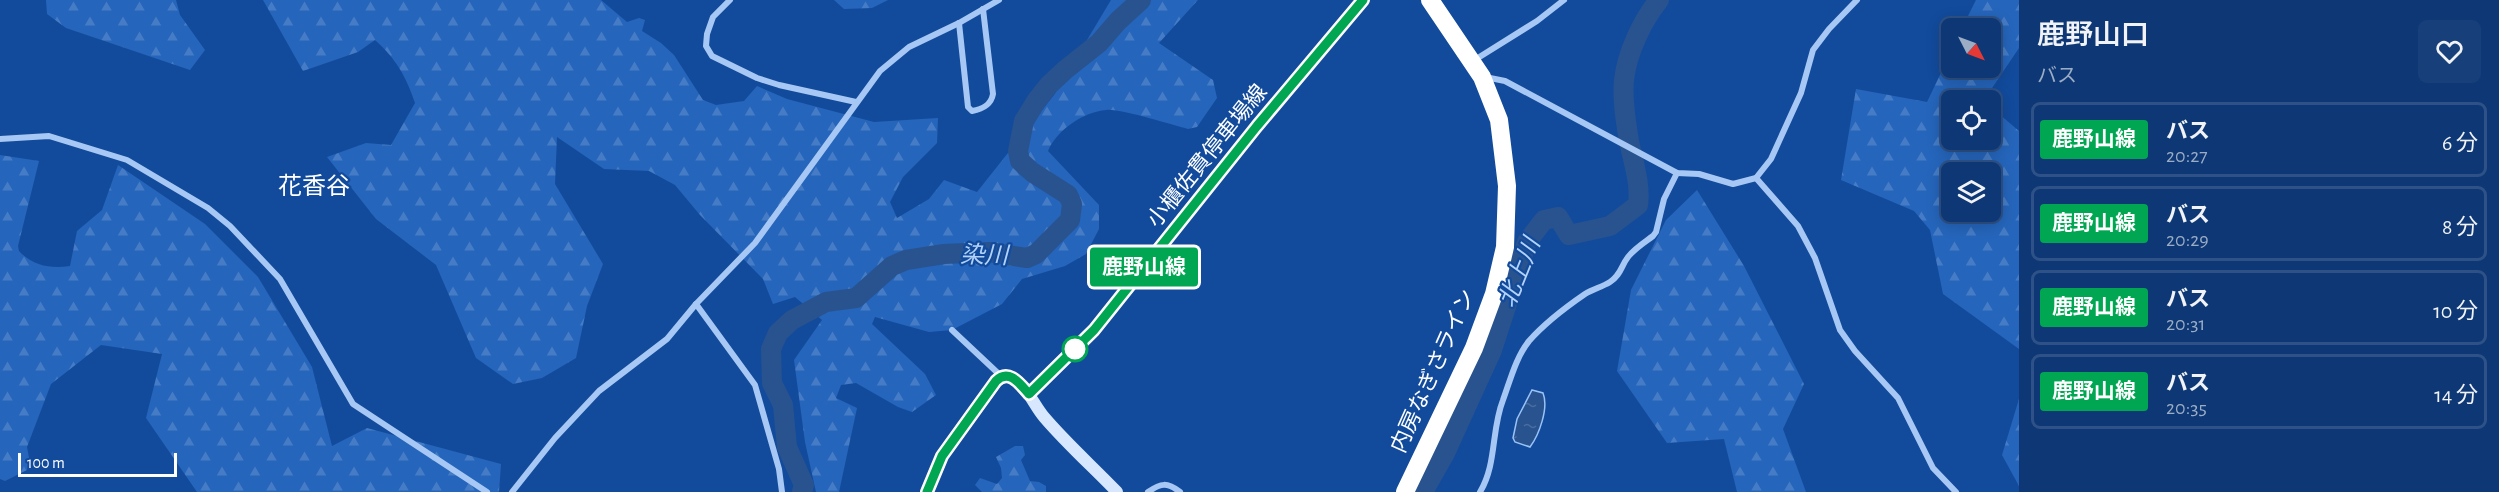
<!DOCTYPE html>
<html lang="ja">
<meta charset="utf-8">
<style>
body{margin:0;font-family:"Alegreya Sans","Noto Sans JP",sans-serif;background:#173f7a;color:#f1f3f6;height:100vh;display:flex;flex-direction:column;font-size:22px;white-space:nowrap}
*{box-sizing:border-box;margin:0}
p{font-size:20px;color:#9bacc5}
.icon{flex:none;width:33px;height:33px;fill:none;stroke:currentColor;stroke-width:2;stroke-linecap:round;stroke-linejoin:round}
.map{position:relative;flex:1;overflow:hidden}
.panel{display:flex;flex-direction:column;background:#0e3875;width:480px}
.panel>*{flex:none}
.badge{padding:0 12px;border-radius:4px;font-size:21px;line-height:39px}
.needle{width:39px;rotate:132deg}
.controls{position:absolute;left:1941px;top:18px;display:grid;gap:12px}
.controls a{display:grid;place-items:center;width:60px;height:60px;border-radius:9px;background:#0e3875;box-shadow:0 3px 15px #0003,0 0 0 2px #2e5287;font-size:30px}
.scale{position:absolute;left:18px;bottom:15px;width:159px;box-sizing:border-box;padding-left:6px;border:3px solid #fff;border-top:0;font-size:16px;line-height:21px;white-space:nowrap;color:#fff;-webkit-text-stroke:4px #124b9c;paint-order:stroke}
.map>.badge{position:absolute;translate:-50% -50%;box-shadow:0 0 0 3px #fff}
.round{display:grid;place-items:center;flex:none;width:63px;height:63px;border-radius:9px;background:#173f7a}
.headline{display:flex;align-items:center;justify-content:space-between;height:102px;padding:0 18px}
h1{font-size:28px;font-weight:600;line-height:45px}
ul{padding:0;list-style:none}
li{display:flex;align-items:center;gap:18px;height:75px;margin:0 12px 9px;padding:0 6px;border:3px solid #2e5287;border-radius:9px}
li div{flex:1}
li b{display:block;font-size:22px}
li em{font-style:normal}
li .badge{min-width:66px;font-weight:700;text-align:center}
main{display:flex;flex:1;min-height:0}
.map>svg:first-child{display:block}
</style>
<main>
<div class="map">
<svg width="2019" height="492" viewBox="0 0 2019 492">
<defs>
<pattern id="forest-firs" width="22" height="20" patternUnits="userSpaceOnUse" patternTransform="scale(1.5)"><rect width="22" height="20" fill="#2565bb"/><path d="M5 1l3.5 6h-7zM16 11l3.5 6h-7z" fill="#467cc5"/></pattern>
<pattern id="water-ripples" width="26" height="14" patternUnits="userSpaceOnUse" patternTransform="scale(1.5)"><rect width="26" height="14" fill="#29538f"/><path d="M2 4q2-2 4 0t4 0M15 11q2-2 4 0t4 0" fill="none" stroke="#496da0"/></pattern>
</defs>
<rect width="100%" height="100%" fill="#124b9c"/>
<!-- forest -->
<g fill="url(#forest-firs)" fill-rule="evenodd">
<polygon points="46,0 176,0 180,15 205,50 190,70 66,28 47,14"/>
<path d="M 263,0 L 601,0 L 627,22 L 639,18 L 645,20 L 642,31 L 661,43 L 674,55 L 703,100 L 716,105 L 744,101 L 757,86 L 787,99 L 874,122 L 938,118 L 937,143 L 903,177 L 890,202 L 897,218 L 929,199 L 944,180 L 977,192 L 1054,95 L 1111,0 L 1198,0 L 1159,43 L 1213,80 L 1217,98 L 1197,127 L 1188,129 C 1172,125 1119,108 1106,110 C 1083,112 1057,130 1048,151 L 1099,205 L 1099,229 L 1086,254 L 1065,266 L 1022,279 L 1002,304 L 952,330 L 929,332 L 875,317 L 872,324 L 925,374 L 936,395 L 912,412 L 898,407 L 856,383 L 841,385 L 836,398 L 857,408 L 839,492 L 816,492 L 805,442 L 794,360 L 822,320 L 795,297 L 773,304 L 763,279 L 700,215 L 675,185 L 649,171 L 604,169 L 557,137 L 555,184 L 603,264 L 587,306 L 576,358 L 542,378 L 513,384 L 476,358 L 436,265 L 376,219 L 327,157 L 366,143 L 391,145 L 415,103 C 406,76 396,59 375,40 L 358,52 L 303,71 Z"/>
<polygon points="834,0 888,0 872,8 844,9"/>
<path d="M 1976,0 L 2019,0 L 2019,48 L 1984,100 L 1952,100 L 1952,140 L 1990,140 L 1991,107 L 2019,131 L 2019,349 L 1943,294 L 1930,230 L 1914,211 L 1841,180 L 1856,89 L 1927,102 L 1951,52 L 1952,68 L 1990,68 L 1990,28 L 1962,28 ZM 1952,172 L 1990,172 L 1990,212 L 1952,212 Z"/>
<path d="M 0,155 L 39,161 L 18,246 L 19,251 C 33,266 51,269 70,266 L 77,231 L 102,210 L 118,165 L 205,224 L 258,277 L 312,367 L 332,446 L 367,428 L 501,464 L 499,492 L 197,492 L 146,418 L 162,354 L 101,345 L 51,384 L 27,447 L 31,468 L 5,481 L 0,479 Z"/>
<polygon points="1697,190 1744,266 1804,384 1783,429 1806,492 1737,492 1724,439 1667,443 1617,371 1631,290 1666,220"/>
<polygon points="2019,399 2019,486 2002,455"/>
<polygon points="1015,446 1023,446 1025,455 1021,460 1030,481 1039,482 1046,486 1046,492 982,492 975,485 980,478 997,484 1002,478 1001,468 996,457"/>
</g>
<!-- water -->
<path fill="url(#water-ripples)" stroke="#99c3f7" stroke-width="1.5" d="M 1532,390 L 1543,393 C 1549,408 1539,435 1530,447 L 1515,442 L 1513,438 L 1517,419 Z"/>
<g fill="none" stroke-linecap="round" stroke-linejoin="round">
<!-- river -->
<g stroke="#29538f" stroke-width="20">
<polyline points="802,492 804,485 787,447 783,405 772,383 771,349 778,333 792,320 826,302 856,298 892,266 906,260 944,254 989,252 1027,258 1036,254 1070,220 1072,204 1068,195 1032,172 1020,161 1018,151 1024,121 1037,100 1049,85 1065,70 1099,43 1118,21 1141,0"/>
<path d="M 1423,492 L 1445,453 L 1492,350 L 1527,242 L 1544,220 L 1558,217 L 1569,235 L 1610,226 L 1638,205 C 1641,184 1633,161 1629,141 C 1626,123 1622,99 1624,80 C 1627,53 1642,21 1659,0"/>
</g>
<!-- street -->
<g stroke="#a7c8f4" stroke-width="6">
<polyline points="730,0 713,17 707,34 706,46 712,56 757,78 779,85 856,102"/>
<path d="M 959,23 L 968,107 L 972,111 C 983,109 991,105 993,94 L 983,9"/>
<polyline points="1473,61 1537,21 1564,0"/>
<polyline points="1485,77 1505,81 1677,173 1699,174 1733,184 1756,178 1771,159 1801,93 1813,50 1829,29 1857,0"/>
<polyline points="0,139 49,136 127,160 208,208 230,226 280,279 353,404 487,492"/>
<polyline points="1756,178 1798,226 1815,258 1840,330 1855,351 1898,398 1933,468 1956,492"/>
<polyline points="696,304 755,385 779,469 782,492"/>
<polyline points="952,330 1001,376"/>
<polyline points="512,492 555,438 599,391 667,339 696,304 755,243 880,71 909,47 959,23 999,0"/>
<path d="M 1148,492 C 1161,483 1167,482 1180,492"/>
<path d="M 1480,492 C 1497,464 1491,430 1503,400 C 1510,381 1516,357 1529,341 C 1544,324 1566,307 1585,294 C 1593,289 1602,287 1610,282 C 1621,275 1621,266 1628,257 C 1635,248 1645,242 1653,236 L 1656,232 L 1664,199 L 1677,173"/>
</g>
<!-- secondary -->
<g stroke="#d7e7fd" stroke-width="12">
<polyline points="1029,394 1094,330 1257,126 1363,0"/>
<path d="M 927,492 L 942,456 L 996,382 C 1001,376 1005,374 1012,378 C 1028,387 1033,404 1044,417 C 1067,444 1093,467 1117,492"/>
</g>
<!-- highway -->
<polyline stroke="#fff" stroke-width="18" points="1405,492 1474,348 1494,294 1505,247 1507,186 1499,120 1482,77 1430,0"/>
</g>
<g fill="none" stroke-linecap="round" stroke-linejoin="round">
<!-- line casing -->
<g stroke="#fff" stroke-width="14">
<path id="line" d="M 927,492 L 942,456 L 996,381 C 1009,368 1020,384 1029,394 L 1094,330 L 1257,126 L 1363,0"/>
</g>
<!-- line -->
<use href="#line" stroke="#00a651" stroke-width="9"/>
</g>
<!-- markers -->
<circle fill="#fff" stroke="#00a651" stroke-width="3" cx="1075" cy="349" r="12"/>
<g text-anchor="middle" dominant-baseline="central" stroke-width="4.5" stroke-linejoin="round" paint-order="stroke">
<!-- street labels -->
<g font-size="22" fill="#fff" stroke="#124b9c">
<text transform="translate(1207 156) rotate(-51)">小櫃佐貫停車場線</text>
<text transform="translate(1433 371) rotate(-66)">内房なぎさライン</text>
</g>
<!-- neighbourhood labels -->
<g font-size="24" fill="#fff" stroke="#124b9c">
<text x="314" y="187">花香谷</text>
</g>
<!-- water labels -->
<g font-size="24" font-style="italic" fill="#b4d3fa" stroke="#124b9c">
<text transform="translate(984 256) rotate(1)">染川</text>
<text transform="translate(1520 273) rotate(-68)">北上川</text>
</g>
</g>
</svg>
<div class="controls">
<a><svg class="needle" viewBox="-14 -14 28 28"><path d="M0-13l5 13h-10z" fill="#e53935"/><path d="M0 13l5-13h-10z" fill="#9bacc5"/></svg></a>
<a><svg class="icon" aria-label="locate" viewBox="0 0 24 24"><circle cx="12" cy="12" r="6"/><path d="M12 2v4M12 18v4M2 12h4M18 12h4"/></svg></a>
<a><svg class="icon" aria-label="layers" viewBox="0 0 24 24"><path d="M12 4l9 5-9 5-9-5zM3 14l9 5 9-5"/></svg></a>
</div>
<div class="scale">100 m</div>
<b class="badge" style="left:1144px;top:267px;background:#00a651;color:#fff">鹿野山線</b>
</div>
<section class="panel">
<div class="headline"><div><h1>鹿野山口</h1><p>バス</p></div><a class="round"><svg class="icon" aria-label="heart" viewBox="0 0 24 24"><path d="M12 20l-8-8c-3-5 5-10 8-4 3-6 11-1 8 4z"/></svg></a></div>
<ul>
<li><span class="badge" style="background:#00a651;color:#fff">鹿野山線</span><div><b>バス</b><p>20:27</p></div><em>6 分</em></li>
<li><span class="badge" style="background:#00a651;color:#fff">鹿野山線</span><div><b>バス</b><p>20:29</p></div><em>8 分</em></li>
<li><span class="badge" style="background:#00a651;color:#fff">鹿野山線</span><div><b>バス</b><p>20:31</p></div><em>10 分</em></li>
<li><span class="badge" style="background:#00a651;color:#fff">鹿野山線</span><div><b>バス</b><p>20:35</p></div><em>14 分</em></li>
</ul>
</section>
</main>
